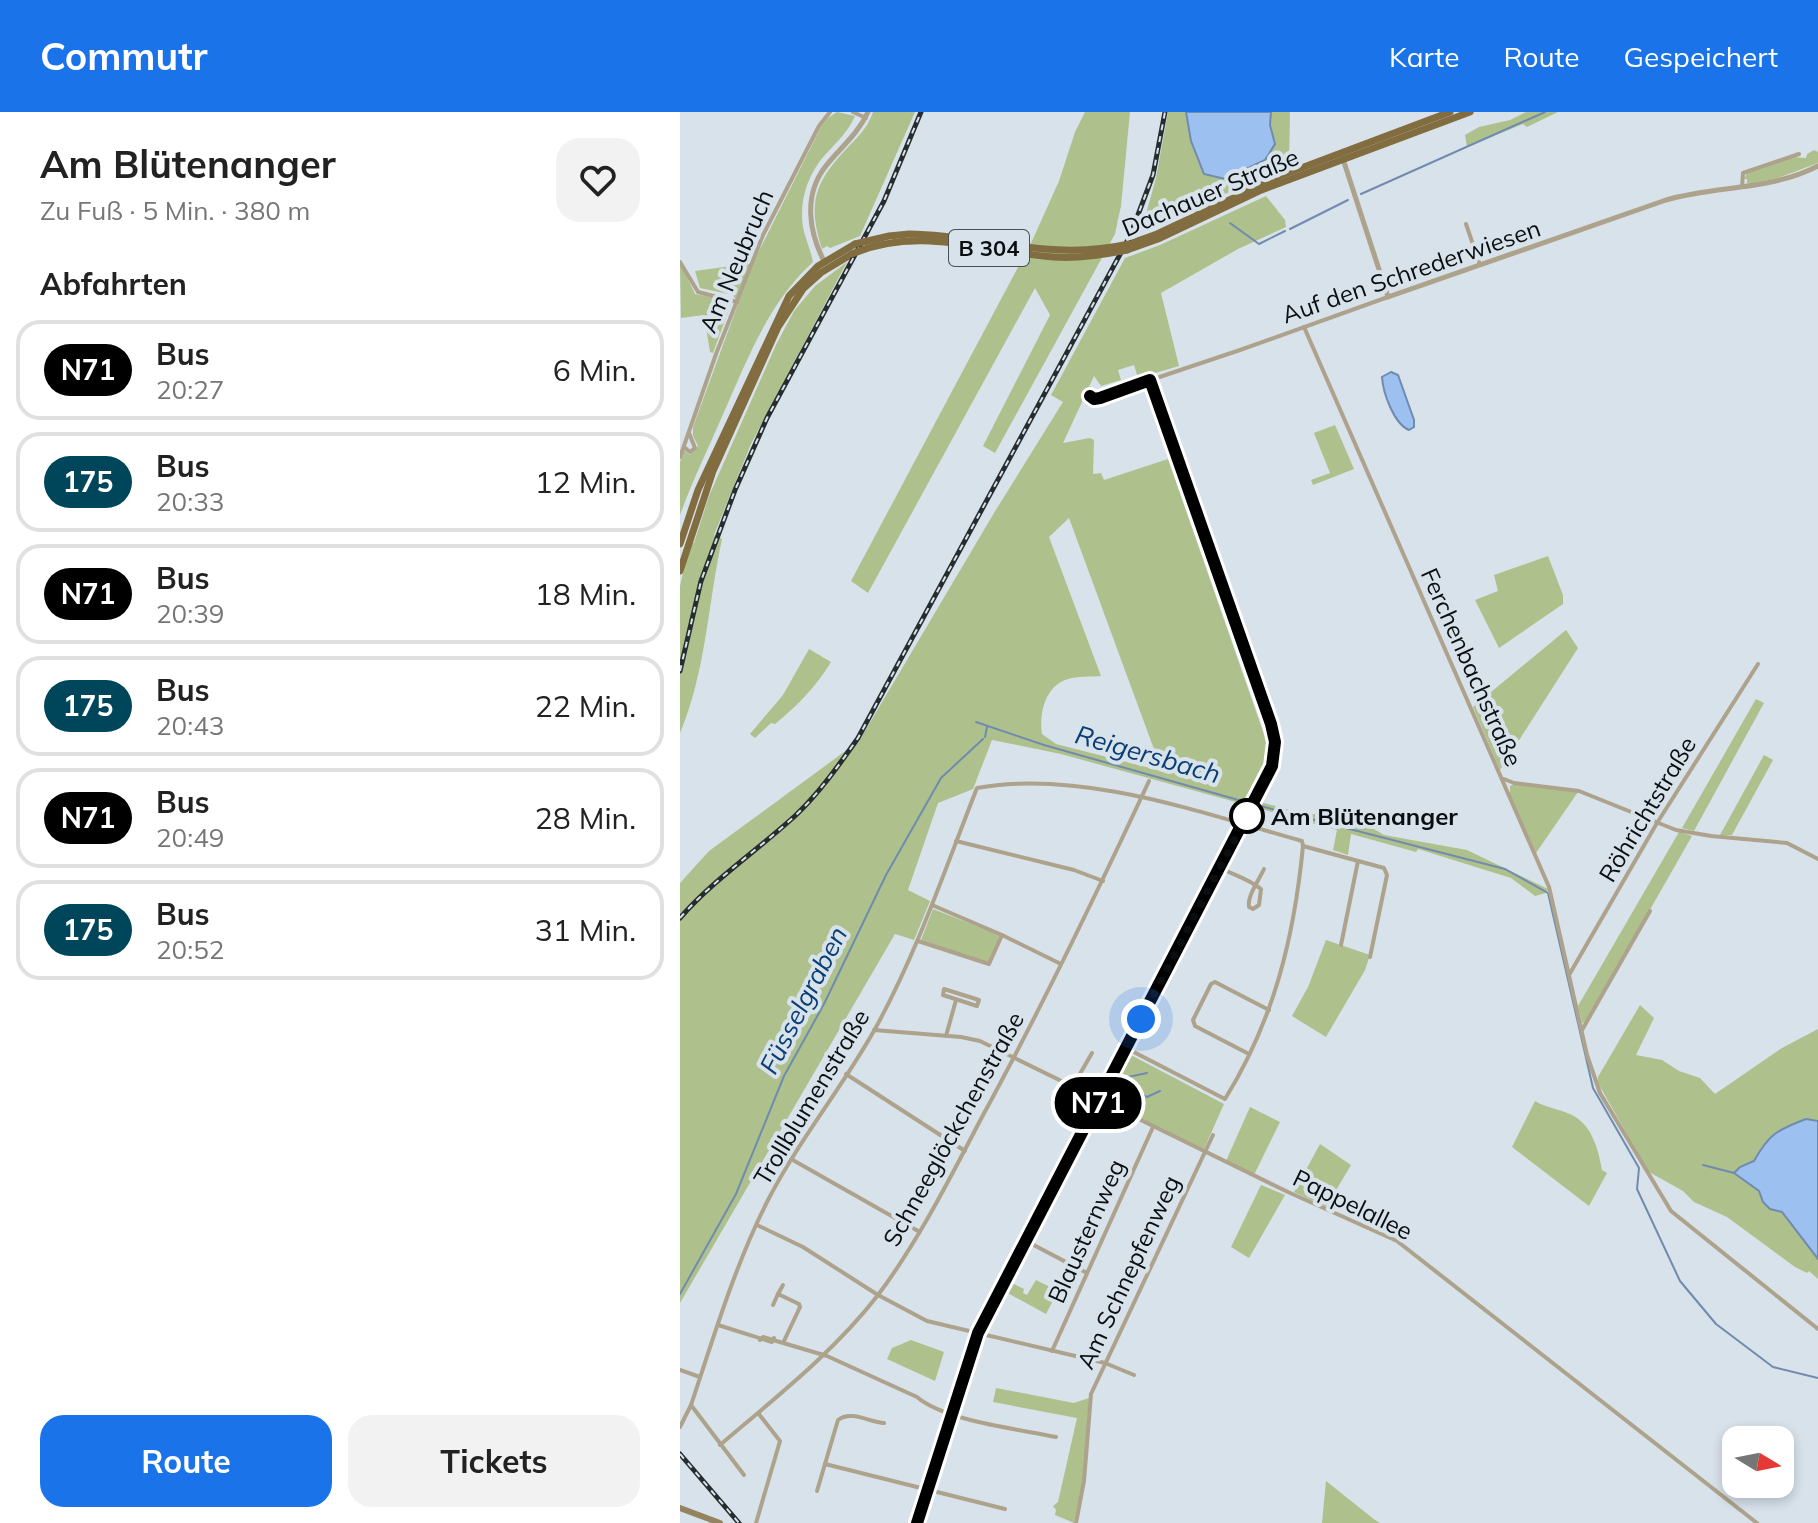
<!DOCTYPE html>
<html lang="de">
<meta charset="utf-8">
<style>
body{margin:0;font-family:Mulish,sans-serif;background:#f2f2f2;color:#222;height:100vh;display:flex;flex-direction:column;font-size:30px;white-space:nowrap}
*{box-sizing:border-box;margin:0}
p{font-size:26px;color:#767676}
.icon{flex:none;width:44px;height:44px;fill:none;stroke:currentColor;stroke-width:2;stroke-linecap:round;stroke-linejoin:round}
.map{position:relative;flex:1;overflow:hidden}
.details{display:flex;flex-direction:column;background:#fff;width:680px}
.details>*{flex:none}
.badge{padding:0 16px;border-radius:26px;font-size:28px;line-height:52px}
.needle{width:52px;rotate:100deg}
.tools{position:absolute;left:1042px;top:1314px;display:grid;gap:16px}
.tools a{display:grid;place-items:center;width:72px;height:72px;border-radius:16px;background:#fff;box-shadow:0 4px 12px #0003;font-size:40px}
.you{position:absolute;width:40px;height:40px;margin:-20px;border:6px solid #fff;border-radius:50%;background:#1a73e8;box-shadow:0 0 0 12px #1a73e833}
.map>.badge{position:absolute;translate:-50% -50%;box-shadow:0 0 0 4px #fff}
h2{padding:0 40px;font-size:30px;line-height:72px}
.round{display:grid;place-items:center;flex:none;width:84px;height:84px;border-radius:24px;background:#f2f2f2}
.headline{display:flex;align-items:center;justify-content:space-between;height:136px;padding:0 40px}
h1{font-size:38px;font-weight:700;line-height:60px}
.button{display:flex;gap:16px;margin-top:auto;padding:16px 40px}
.button a{flex:1;height:92px;border-radius:24px;background:#1a73e8;color:#fff;font-size:32px;font-weight:700;line-height:92px;text-align:center}
.button a+a{background:#f2f2f2;color:#222}
ul{padding:0;list-style:none}
li{display:flex;align-items:center;gap:24px;height:100px;margin:0 16px 12px;padding:0 24px;border:4px solid #e0e0e0;border-radius:24px}
li div{flex:1}
li b{display:block;font-size:30px}
li em{font-style:normal}
li .badge{min-width:88px;font-weight:700;text-align:center}
header{display:flex;align-items:center;gap:48px;box-sizing:border-box;height:112px;padding:0 40px;background:#1a73e8;color:#fff}
header strong{font-size:38px}
nav{display:flex;gap:44px;margin-inline-start:auto;font-size:28px}
main{display:flex;flex:1;min-height:0}
.map>svg:first-child{display:block}
</style>
<header>
<strong>Commutr</strong>
<nav><a>Karte</a><a>Route</a><a>Gespeichert</a></nav>
</header>
<main>
<section class="details">
<div class="headline"><div><h1>Am Blütenanger</h1><p>Zu Fuß · 5 Min. · 380 m</p></div><a class="round"><svg class="icon" aria-label="heart" viewBox="0 0 24 24"><path d="M12 20l-8-8c-3-5 5-10 8-4 3-6 11-1 8 4z"/></svg></a></div>
<h2>Abfahrten</h2>
<ul>
<li><span class="badge" style="background:#000;color:#fff">N71</span><div><b>Bus</b><p>20:27</p></div><em>6 Min.</em></li>
<li><span class="badge" style="background:#00465a;color:#fff">175</span><div><b>Bus</b><p>20:33</p></div><em>12 Min.</em></li>
<li><span class="badge" style="background:#000;color:#fff">N71</span><div><b>Bus</b><p>20:39</p></div><em>18 Min.</em></li>
<li><span class="badge" style="background:#00465a;color:#fff">175</span><div><b>Bus</b><p>20:43</p></div><em>22 Min.</em></li>
<li><span class="badge" style="background:#000;color:#fff">N71</span><div><b>Bus</b><p>20:49</p></div><em>28 Min.</em></li>
<li><span class="badge" style="background:#00465a;color:#fff">175</span><div><b>Bus</b><p>20:52</p></div><em>31 Min.</em></li>
</ul>
<div class="button"><a>Route</a><a>Tickets</a></div>
</section>
<div class="map">
<svg width="1138" height="1411" viewBox="0 0 1138 1411">
<rect width="100%" height="100%" fill="#d8e2ea"/>
<!-- green -->
<g fill="#aec18d" fill-rule="evenodd">
<path d="M 157,0 L 175,4 C 168,20 156,31 144,44 C 126,65 118,93 124,120 C 127,130 131,140 133,150 C 87,192 66,251 41,307 C 27,339 12,370 0,403 L 0,350 L 4,338 L 10,343 L 18,334 L 13,324 L 13,315 L 58,192 L 53,183 L 20,176 L 15,159 L 73,151 L 141,15 L 148,6 Z"/>
<path d="M 193,0 L 235,0 L 180,124 L 150,136 L 147,134 L 142,137 C 127,90 135,70 168,35 C 179,24 188,15 193,0 Z"/>
<polygon points="405,0 450,0 441,94 435,122 315,341 303,334 370,203 355,176 188,481 171,469 352,129 379,69 395,20"/>
<polygon points="488,0 506,0 511,29 595,32 590,13 591,0 610,0 609,53 461,120 476,66"/>
<polygon points="846,0 878,0 847,15 843,12 787,35 785,23 799,15 830,8"/>
<polygon points="1134,38 1138,40 1138,51 1095,67 1073,71 1067,71 1067,67 1064,67 1067,61 1113,45 1126,46 1127,42"/>
<path d="M 586,84 L 605,108 L 606,115 L 558,137 L 481,181 L 499,254 L 458,266 L 454,253 L 438,258 L 441,268 L 421,274 L 414,264 L 383,331 L 410,326 L 414,328 L 413,362 L 421,361 L 424,368 L 488,347 L 587,631 L 584,653 L 566,686 L 624,702 L 682,702 L 694,717 L 704,723 L 787,738 L 868,777 L 866,781 L 855,784 L 831,766 L 738,737 L 736,740 L 671,722 L 668,743 L 653,738 L 657,718 L 381,642 L 312,628 L 293,677 L 258,691 L 228,778 L 250,789 L 234,828 L 215,822 L 0,1191 L 0,771 L 29,739 L 179,629 L 314,401 L 383,290 L 371,283 L 445,146 L 480,133 ZM 389,406 L 482,659 L 376,632 L 362,622 C 359,601 365,574 388,567 C 398,564 411,565 421,564 L 369,425 Z"/>
<path d="M 167,150 L 71,332 L 34,423 L 42,427 C 28,491 26,560 0,621 L 0,474 L 10,430 L 14,431 L 29,384 L 96,233 L 114,199 L 135,174 Z"/>
<polygon points="0,154 2,154 15,182 52,189 33,241 30,240 24,203 1,206"/>
<polygon points="655,313 674,357 633,373 631,368 650,361 634,321"/>
<polygon points="868,444 883,483 883,492 819,536 795,488 818,479 814,463"/>
<polygon points="886,518 898,536 820,658 793,595"/>
<path d="M 129,537 L 151,550 C 136,575 118,593 95,612 L 91,611 L 75,626 L 70,622 L 103,583 Z"/>
<polygon points="1076,587 1084,591 1014,719 1002,716"/>
<polygon points="1084,643 1093,648 1052,723 1040,723"/>
<polygon points="834,672 898,680 856,741 830,682 830,674"/>
<polygon points="999,720 1012,724 906,910 902,911 898,894"/>
<polygon points="253,797 320,823 308,851 241,828"/>
<polygon points="646,828 690,843 685,858 646,925 612,904 628,875"/>
<polygon points="960,893 974,906 956,943 982,948 999,959 1020,966 1035,982 1102,936 1138,917 1138,1027 1102,1100 1138,1147 1138,1167 1129,1159 1127,1161 1115,1155 1047,1105 1014,1090 1003,1079 969,1060 965,1054 918,971 918,965"/>
<polygon points="447,941 544,992 524,1037 424,988"/>
<path d="M 855,989 C 868,997 884,997 897,1006 C 913,1017 919,1040 922,1058 L 927,1061 L 909,1094 L 832,1035 Z"/>
<polygon points="570,995 600,1010 574,1063 546,1049"/>
<polygon points="640,1032 671,1053 646,1095 614,1080"/>
<polygon points="581,1073 605,1083 569,1146 551,1135"/>
<polygon points="356,1168 378,1179 366,1202 324,1179 328,1169 344,1177 343,1181 347,1183"/>
<polygon points="231,1228 264,1240 255,1269 207,1247 212,1236"/>
<polygon points="316,1276 394,1291 409,1286 403,1369 394,1411 375,1403 376,1398 373,1394 378,1390 397,1306 313,1290"/>
<polygon points="646,1369 695,1408 700,1411 642,1411"/>
</g>
<!-- water -->
<g fill="#9cc1f1" stroke="#708bae" stroke-width="2">
<polygon points="506,0 591,0 590,13 595,32 585,48 545,67 524,62 511,29"/>
<path d="M 711,260 L 718,263 L 734,308 L 734,315 L 729,318 C 714,312 703,281 702,265 Z"/>
<path d="M 1126,1007 L 1138,1009 L 1138,1147 L 1102,1100 L 1090,1097 L 1083,1090 L 1079,1079 L 1054,1061 L 1060,1055 L 1074,1049 C 1089,1022 1097,1018 1126,1007 Z"/>
</g>
<g fill="none" stroke-linecap="round" stroke-linejoin="round">
<!-- stream -->
<g stroke="#708bae" stroke-width="2">
<polyline points="681,82 865,0"/>
<polyline points="550,111 579,132 605,119"/>
<polyline points="610,117 668,88"/>
<polyline points="296,610 364,633 569,691 825,757 868,781 913,976 959,1056 957,1077 1000,1169 1036,1212 1093,1255 1138,1266"/>
<polyline points="305,625 307,615"/>
<polyline points="467,961 448,965 445,975 467,985 480,979"/>
<polyline points="1023,1053 1054,1061"/>
<polyline points="0,1182 56,1082 104,964 144,892 206,763 261,666 303,627"/>
</g>
<!-- minor -->
<g stroke="#ada28b" stroke-width="4">
<polyline points="173,0 186,6"/>
<polyline points="1062,75 1063,61 1119,42"/>
<polyline points="786,112 800,153"/>
<polyline points="0,150 18,180 57,190"/>
<polyline points="624,215 869,775 907,943 920,981 991,1099 1138,1217"/>
<polyline points="414,287 560,238 708,185"/>
<polyline points="4,335 10,340 15,336 9,321"/>
<polyline points="0,345 36,242 83,123 139,14 150,0"/>
<polyline points="824,667 834,671 899,679 996,718 1031,724 1107,731 1138,747"/>
<polyline points="276,729 394,758 423,769"/>
<path d="M 540,756 C 554,763 569,767 581,777 L 579,793 L 573,797 L 569,795 C 567,784 579,768 584,757"/>
<polyline points="322,823 381,852"/>
<polyline points="238,829 309,852 322,823 252,793"/>
<polyline points="661,833 678,749"/>
<polyline points="889,863 977,711 1078,552"/>
<polygon points="264,877 299,888 297,894 263,883"/>
<polyline points="194,918 281,925 300,929 608,1080 717,1129 1077,1411"/>
<polyline points="902,918 970,799"/>
<polyline points="266,924 276,888"/>
<path d="M 446,936 L 545,987 C 594,908 614,826 623,734"/>
<polyline points="569,942 515,914 513,908 531,872 535,870 589,898"/>
<polyline points="166,962 285,1039"/>
<polyline points="393,974 412,941"/>
<polyline points="111,1047 238,1119"/>
<polyline points="77,1113 123,1135 198,1183 247,1209 425,1251 454,1263"/>
<polyline points="346,1129 407,1161"/>
<polyline points="103,1173 98,1182 119,1192 120,1195 104,1229"/>
<polyline points="93,1193 98,1182"/>
<polyline points="38,1213 92,1230 94,1226"/>
<path d="M 80,1228 L 83,1225 L 147,1244 L 237,1285 C 265,1309 338,1317 376,1325"/>
<polyline points="372,1239 473,1015"/>
<polyline points="0,1258 20,1265"/>
<polyline points="11,1293 64,1363"/>
<path d="M 0,1315 L 11,1293 C 34,1224 55,1153 88,1088 C 119,1028 162,976 195,917 C 237,841 265,757 297,676 C 401,657 522,701 622,729 L 623,734 L 704,756 L 707,763 L 690,845"/>
<path d="M 40,1333 C 95,1286 154,1240 198,1183 C 238,1130 271,1064 302,1005 C 362,895 416,783 469,669"/>
<polyline points="145,1352 325,1397"/>
<path d="M 137,1379 L 158,1308 C 171,1298 189,1310 204,1311"/>
<polyline points="76,1411 100,1329 78,1301"/>
<polyline points="236,1411 298,1221 592,654 595,630 591,612 470,268"/>
<polyline points="396,1411 404,1369 411,1282 533,1023"/>
</g>
<!-- tertiary -->
<g stroke="#ada28b" stroke-width="5">
<path d="M 662,44 L 708,185 L 986,88 C 1037,73 1090,79 1138,54"/>
<path d="M 145,151 C 129,121 123,84 145,55 C 160,36 178,22 188,0"/>
</g>
<!-- secondary -->
<polyline stroke="#948360" stroke-width="6" points="0,1396 40,1411"/>
<!-- primary -->
<g stroke="#826d41" stroke-width="7">
<polyline points="449,132 477,122 600,64 770,0"/>
<polyline points="447,138 478,127 579,79 790,0"/>
<polyline points="0,432 18,378 109,184 138,154 175,132"/>
<polyline points="0,459 33,359 98,215 123,177 142,160 172,142"/>
</g>
<!-- rail casing -->
<g stroke="#272c2e" stroke-width="5">
<g id="rail">
<polyline points="0,559 21,469 55,378 87,306 204,89 241,0"/>
<path d="M 0,806 C 34,767 78,738 116,703 C 140,680 159,653 178,626 L 450,124 L 473,63 L 485,0"/>
<polyline points="0,1342 59,1411"/>
</g>
</g>
<!-- rail -->
<use href="#rail" stroke="#d8e2ea" stroke-width="2" stroke-dasharray="6" stroke-linecap="butt"/>
<!-- primary-bridge -->
<g stroke="#826d41" stroke-width="7">
<path d="M 175,132 L 209,124 L 229,122 C 307,123 368,150 449,132"/>
<path d="M 172,142 C 239,113 304,140 373,145 C 398,147 423,143 447,138"/>
</g>
</g>
<g fill="none" stroke-linecap="round" stroke-linejoin="round">
<!-- line casing -->
<g stroke="#fff" stroke-width="18">
<polyline id="line" points="237,1411 298,1221 592,654 595,630 591,612 470,268 420,286 414,287 410,284"/>
</g>
<!-- line -->
<use href="#line" stroke="#000" stroke-width="12"/>
<!-- walk -->
<polyline stroke="#0a0e10" stroke-width="8" stroke-dasharray="0 14.4" points="461,907 568,702 567,704"/>
</g>
<!-- markers -->
<circle fill="#fff" stroke="#000" stroke-width="4" cx="567" cy="704" r="16"/>
<g text-anchor="middle" dominant-baseline="central" stroke-width="8" stroke-linejoin="round" paint-order="stroke">
<!-- shield labels -->
<rect fill="#d8e2ea" stroke="#484e51" stroke-width="2" x="269" y="118" width="80" height="36" rx="6"/>
<g font-size="22" font-weight="bold" fill="#0a0e10">
<text x="309" y="136">B 304</text>
</g>
<!-- street labels -->
<g font-size="24" fill="#0a0e10" stroke="#d8e2ea">
<text transform="translate(530 80) rotate(-23)">Dachauer Straße</text>
<text transform="translate(56 149) rotate(-67)">Am Neubruch</text>
<text transform="translate(731 159) rotate(-19)">Auf den Schrederwiesen</text>
<text transform="translate(792 555) rotate(66)">Ferchenbachstraße</text>
<text transform="translate(967 697) rotate(-59)">Röhrichtstraße</text>
<text transform="translate(131 985) rotate(-59)">Trollblumenstraße</text>
<text transform="translate(273 1017) rotate(-61)">Schneeglöckchenstraße</text>
<text transform="translate(673 1092) rotate(26)">Pappelallee</text>
<text transform="translate(406 1119) rotate(-66)">Blausternweg</text>
<text transform="translate(448 1160) rotate(-65)">Am Schnepfenweg</text>
</g>
<!-- stop labels -->
<g font-size="24" font-weight="bold" fill="#0a0e10" stroke="#d8e2ea" text-anchor="start">
<text x="591" y="704">Am Blütenanger</text>
</g>
<!-- water labels -->
<g font-size="26" font-style="italic" fill="#093d75" stroke="#d8e2ea">
<text transform="translate(468 642) rotate(16)">Reigersbach</text>
<text transform="translate(123 888) rotate(-63)">Füsselgraben</text>
</g>
</g>
</svg>
<div class="tools">
<a><svg class="needle" viewBox="-14 -14 28 28"><path d="M0-13l5 13h-10z" fill="#e53935"/><path d="M0 13l5-13h-10z" fill="#767676"/></svg></a>
</div>
<div class="you" style="left:461px;top:907px"></div>
<b class="badge" style="left:418px;top:991px;background:#000;color:#fff">N71</b>
</div>
</main>
